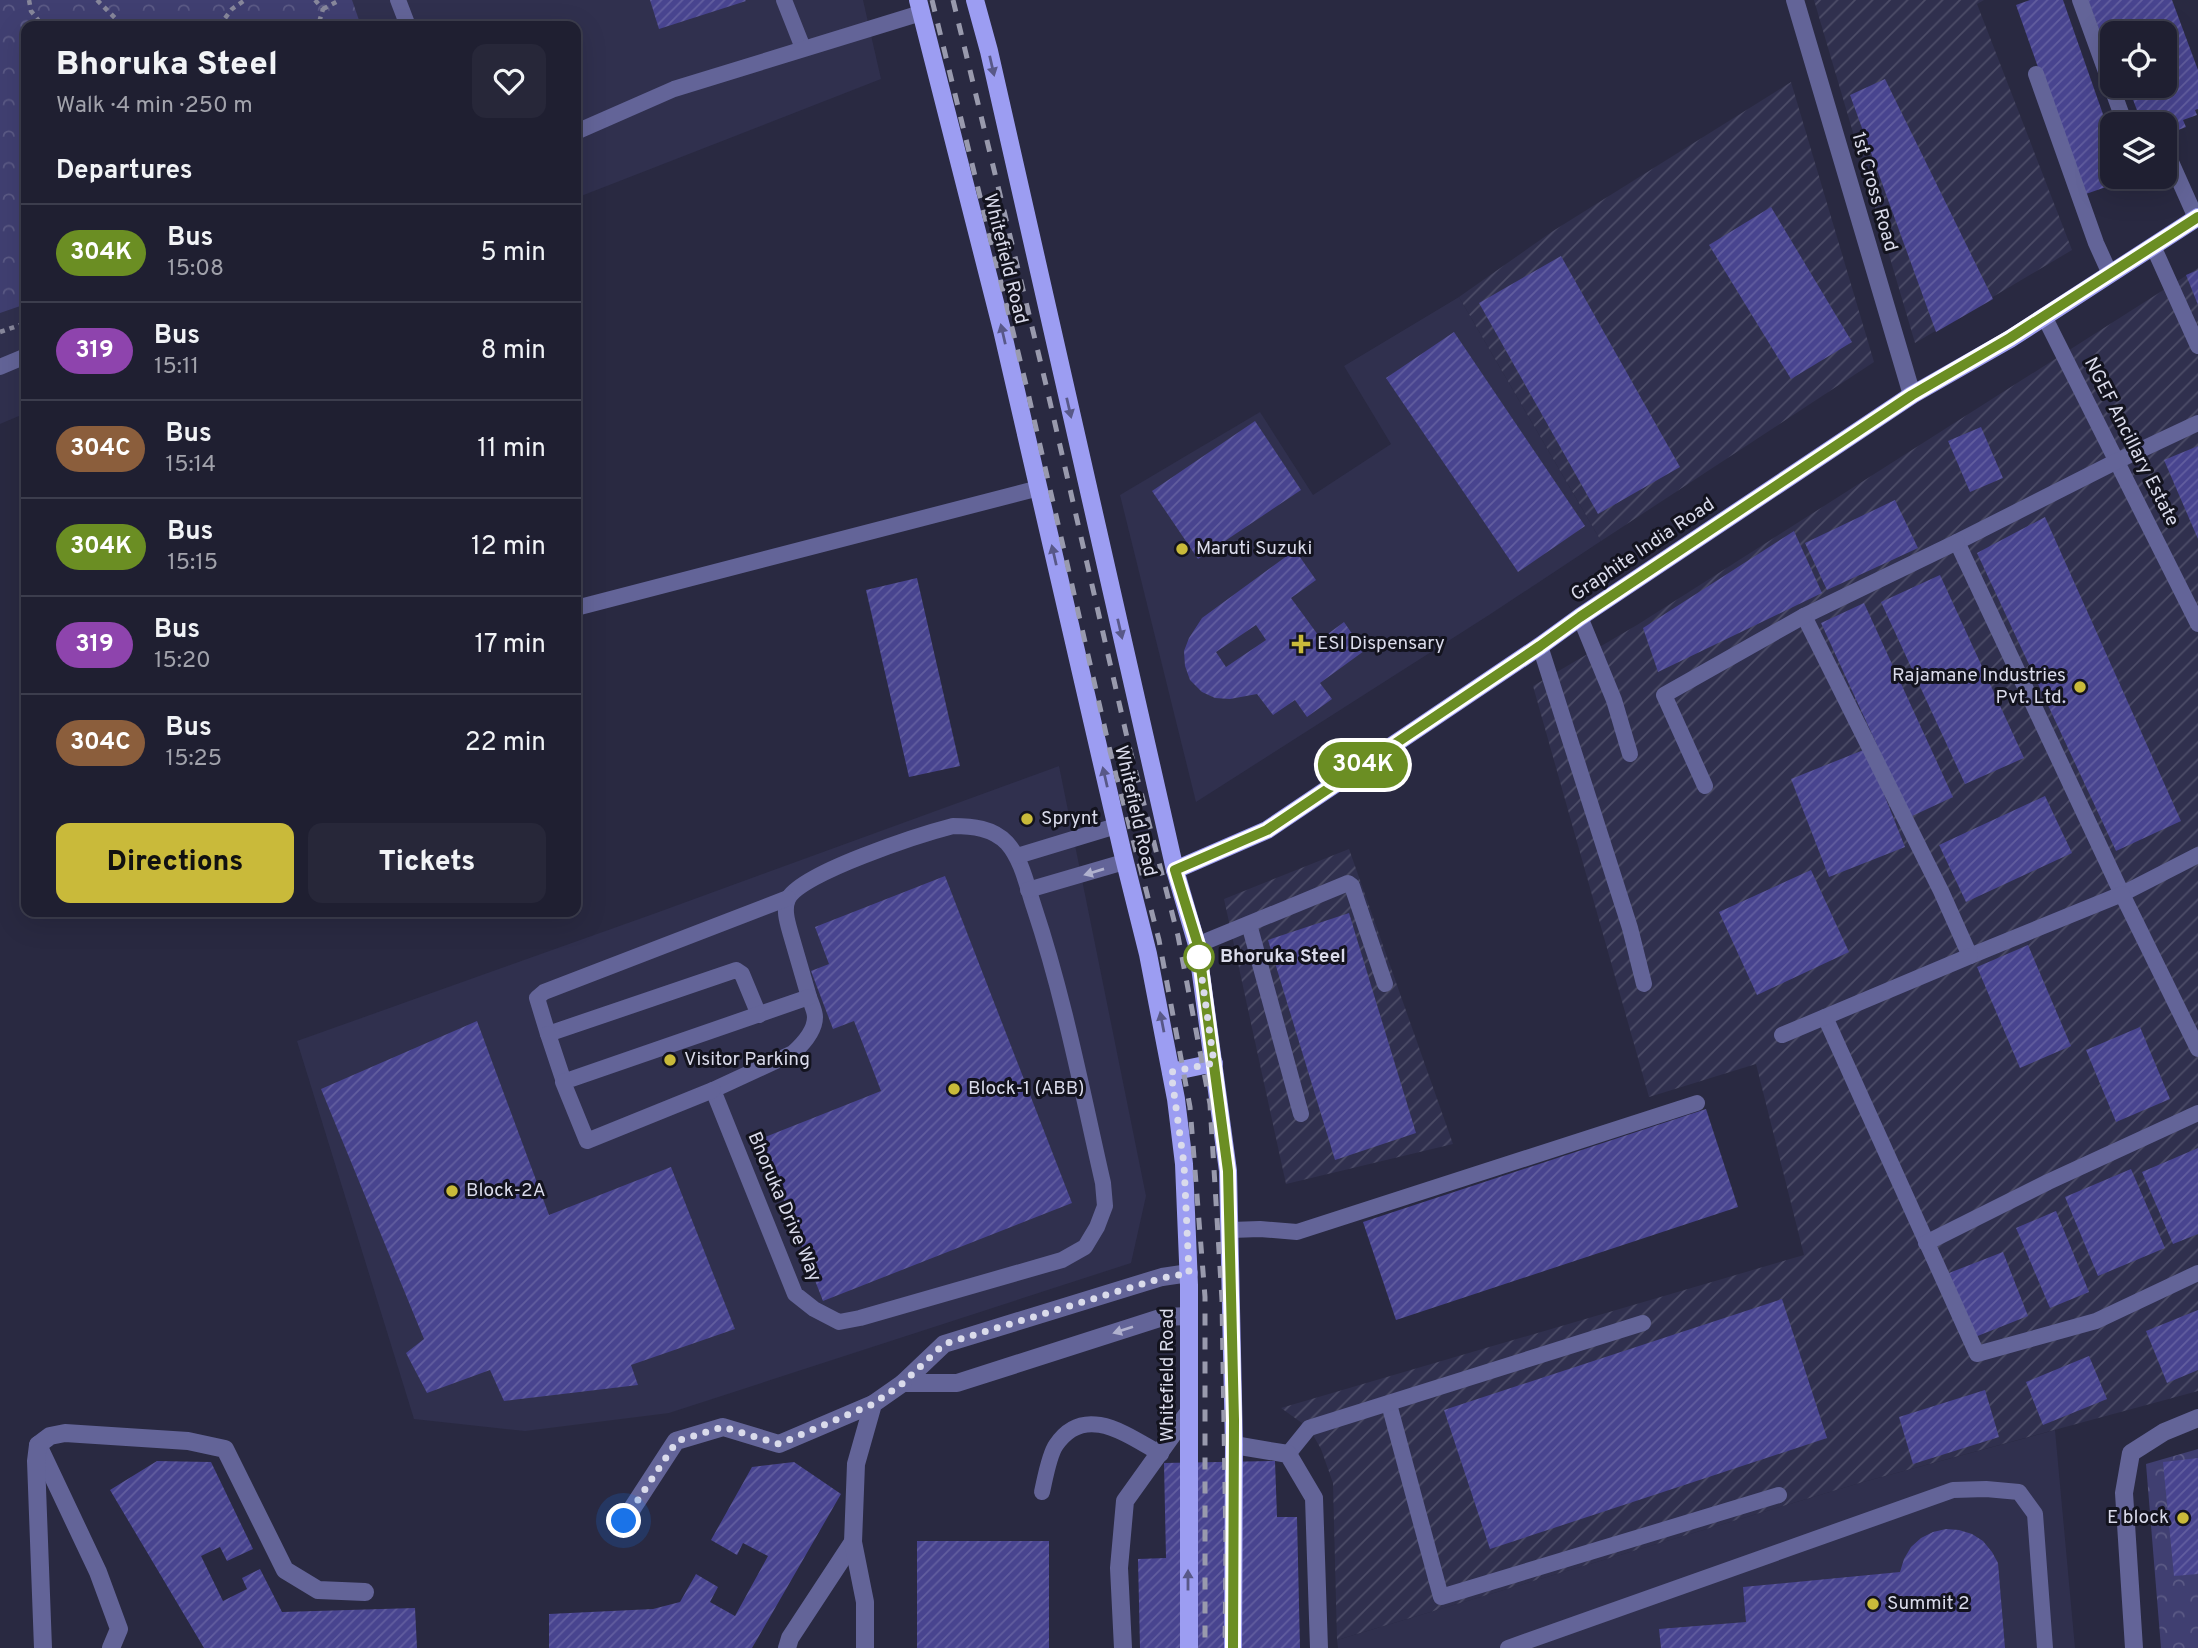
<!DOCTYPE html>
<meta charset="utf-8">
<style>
body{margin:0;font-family:Overpass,sans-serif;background:#272739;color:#f1f3f6;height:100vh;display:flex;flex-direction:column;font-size:26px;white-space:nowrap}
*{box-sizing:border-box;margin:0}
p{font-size:23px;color:#a1a2ab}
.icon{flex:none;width:38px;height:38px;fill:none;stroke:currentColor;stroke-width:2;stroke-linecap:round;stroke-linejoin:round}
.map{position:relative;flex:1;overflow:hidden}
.drawer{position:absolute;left:21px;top:21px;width:560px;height:896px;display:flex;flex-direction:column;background:#1f1f31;border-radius:14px;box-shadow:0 7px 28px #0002,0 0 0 2px #3c3d4d}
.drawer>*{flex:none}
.badge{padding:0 14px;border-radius:23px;font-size:24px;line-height:46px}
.buttons{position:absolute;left:2100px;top:21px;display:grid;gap:14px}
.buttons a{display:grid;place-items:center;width:77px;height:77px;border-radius:14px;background:#1f1f31;box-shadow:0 7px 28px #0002,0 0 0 2px #3c3d4d;font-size:35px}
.you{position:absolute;width:35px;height:35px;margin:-18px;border:5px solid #fff;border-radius:50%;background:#1a73e8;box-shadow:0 0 0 10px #1a73e833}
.map>.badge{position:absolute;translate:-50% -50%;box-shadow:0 0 0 4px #fff}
h2{padding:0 35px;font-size:26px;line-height:63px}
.round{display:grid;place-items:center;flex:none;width:74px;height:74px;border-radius:14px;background:#272739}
.headline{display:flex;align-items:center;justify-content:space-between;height:119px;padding:0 35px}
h1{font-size:33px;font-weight:800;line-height:52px}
.action{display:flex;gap:14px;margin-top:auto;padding:14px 35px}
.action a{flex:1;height:80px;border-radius:14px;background:#c9ba3a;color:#111;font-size:28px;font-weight:800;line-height:80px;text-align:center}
.action a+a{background:#272739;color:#f1f3f6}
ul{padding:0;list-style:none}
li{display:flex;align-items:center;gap:21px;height:98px;padding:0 35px;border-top:2px solid #3c3d4d}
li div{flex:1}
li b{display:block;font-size:26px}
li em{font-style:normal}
li .badge{min-width:77px;font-weight:700;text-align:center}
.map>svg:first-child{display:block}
</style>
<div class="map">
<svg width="2198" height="1648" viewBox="0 0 2198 1648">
<defs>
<pattern id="industrial-furrows" width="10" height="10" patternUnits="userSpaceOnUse" patternTransform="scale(1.75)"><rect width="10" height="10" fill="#30304e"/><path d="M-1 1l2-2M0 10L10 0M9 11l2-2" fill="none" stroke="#4d4d68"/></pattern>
<pattern id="park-crowns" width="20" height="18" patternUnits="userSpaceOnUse" patternTransform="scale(1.75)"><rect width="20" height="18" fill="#403f71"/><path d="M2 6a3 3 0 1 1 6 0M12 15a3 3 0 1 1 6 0" fill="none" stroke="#5b5a85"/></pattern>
<pattern id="building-hatch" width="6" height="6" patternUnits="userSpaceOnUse" patternTransform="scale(1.75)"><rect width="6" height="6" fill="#48448f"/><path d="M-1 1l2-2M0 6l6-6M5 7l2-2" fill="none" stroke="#625e9f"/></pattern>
</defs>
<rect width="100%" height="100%" fill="#292941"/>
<!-- built -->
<g fill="#30304e">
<polygon points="0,0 863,0 881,79 576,198 576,26 26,26 26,413 0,424"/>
<polygon points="1459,297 1601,541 1489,615 1196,802 1120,495 1260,412 1313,495 1391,444 1344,366"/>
<polygon points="1059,766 1146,1196 1131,1263 669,1413 525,1431 414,1419 297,1041 656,913"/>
<polygon points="2055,1430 2075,1648 1338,1648 1337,1640 1863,1482"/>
</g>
<!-- industrial -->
<g fill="url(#industrial-furrows)">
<polygon points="1814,0 1984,0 1977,4 2072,250 1915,343"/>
<polygon points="1791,82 1874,362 1601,541 1459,297 1553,231"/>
<polygon points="2198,268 2198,1391 1863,1482 1337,1640 1333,1483 1321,1449 1309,1428 1281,1408 1804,1255 1756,1064 1649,1097 1533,686 1637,625"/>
<polygon points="1349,849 1453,1144 1286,1184 1224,899"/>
</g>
<!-- park -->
<g fill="url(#park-crowns)">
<polygon points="0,0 352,0 361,26 26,26 26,304 0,313"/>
<polygon points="2198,1449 2198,1648 2161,1648 2146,1464"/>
</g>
<!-- building -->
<g fill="url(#building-hatch)" fill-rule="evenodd">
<polygon points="650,0 745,0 746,1 659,29"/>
<polygon points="2030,0 2063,0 2112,140 2112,177 2125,177 2126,180 2083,195 2016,5"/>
<polygon points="2088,0 2172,0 2198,70 2198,109 2195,110 2197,115 2183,120 2186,127 2165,135 2165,124 2142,124 2128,86 2165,86 2165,33 2112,33 2112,65"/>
<polygon points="1885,79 1993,299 1936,332 1850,95"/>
<polygon points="1771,207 1852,342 1791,379 1709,245"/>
<polygon points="1561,256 1680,467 1598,514 1479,303"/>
<polygon points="2198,270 2198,305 2186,275"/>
<polygon points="1454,332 1585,526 1518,572 1386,378"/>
<polygon points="1255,421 1301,490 1198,559 1152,491"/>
<polygon points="1981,427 2003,478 1970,492 1948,441"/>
<polygon points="2198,446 2198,539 2164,460"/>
<polygon points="1895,500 1918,548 1827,590 1805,543"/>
<polygon points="2045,517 2181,821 2116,851 1977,553"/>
<polygon points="1794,531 1822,593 1658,672 1643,628"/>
<path d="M 1295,550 L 1316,580 L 1291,598 L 1321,639 L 1344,622 L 1364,651 L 1320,683 L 1332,699 L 1307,717 L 1295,700 L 1273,715 L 1257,694 L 1230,699 L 1215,698 L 1202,692 L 1190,680 L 1185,666 L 1184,651 L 1189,638 L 1202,618 ZM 1256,625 L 1266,640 L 1226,667 L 1216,652 Z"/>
<polygon points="1940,575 2024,758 1965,784 1881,602"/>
<polygon points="917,578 960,766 909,777 866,590"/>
<polygon points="1864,603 1953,797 1910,817 1821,623"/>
<polygon points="1866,749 1905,847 1829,877 1791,779"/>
<polygon points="2045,796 2072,853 1966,902 1939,845"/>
<polygon points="1811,870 1849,952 1757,995 1719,912"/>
<polygon points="945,876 1072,1203 823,1301 760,1139 881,1091 854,1021 833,1029 811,971 829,964 815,927"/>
<polygon points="1349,913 1416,1133 1335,1160 1268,940"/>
<polygon points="2028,945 2071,1046 2020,1068 1977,967"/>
<polygon points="477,1021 549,1215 671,1167 735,1329 631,1365 638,1385 504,1401 490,1370 427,1393 406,1353 424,1339 321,1089"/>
<polygon points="2140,1027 2170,1099 2116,1122 2086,1050"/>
<polygon points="1706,1109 1738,1207 1396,1320 1363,1222"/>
<polygon points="2198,1148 2198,1234 2173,1244 2142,1172"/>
<polygon points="2131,1169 2165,1248 2098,1276 2065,1197"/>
<polygon points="2056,1211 2089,1292 2050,1308 2016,1228"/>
<polygon points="2003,1252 2028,1316 1975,1337 1949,1273"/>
<polygon points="1782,1299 1827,1438 1490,1549 1444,1410"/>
<polygon points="2198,1310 2198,1370 2167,1383 2146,1331"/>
<polygon points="2089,1356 2107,1399 2043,1425 2026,1382"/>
<polygon points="1985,1390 1999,1437 1913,1464 1899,1417"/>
<polygon points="2198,1458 2198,1574 2174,1576 2163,1462"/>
<polygon points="157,1461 211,1462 253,1549 227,1561 220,1547 201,1556 223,1601 247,1589 242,1578 260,1569 282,1612 415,1608 417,1648 204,1648 110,1490"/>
<polygon points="1275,1461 1277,1517 1297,1517 1300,1648 1140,1648 1138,1559 1166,1558 1164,1463"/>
<polygon points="794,1462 841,1494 752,1648 549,1648 549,1614 653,1609 680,1602 696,1574 718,1587 710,1602 735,1616 768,1556 743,1543 737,1555 711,1540 752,1467"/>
<polygon points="1946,1529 1959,1530 1972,1534 1983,1541 1992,1552 1998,1563 2005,1648 1661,1648 1659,1629 1746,1622 1743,1587 1900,1572 1904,1559 1911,1547 1921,1538 1933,1532"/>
<rect x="917" y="1541" width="132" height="107"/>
</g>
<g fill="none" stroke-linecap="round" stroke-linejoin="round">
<!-- path -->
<g stroke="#87879b" stroke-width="4.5" stroke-dasharray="5 5" stroke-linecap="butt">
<polyline points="29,0 31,11 43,26"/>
<polyline points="97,0 123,26"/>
<polyline points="315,0 323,9 318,26"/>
<polyline points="323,9 340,0"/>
<polyline points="219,26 232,9 245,0"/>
<polyline points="0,332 26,323"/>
</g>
<!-- service -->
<g stroke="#636498" stroke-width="16">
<polyline points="398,0 408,26"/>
<polyline points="784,0 803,48"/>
<polyline points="2080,0 2125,124"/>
<polyline points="2036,74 2096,243 2110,274"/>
<polyline points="576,132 674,89 921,13"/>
<polyline points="2165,155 2167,153 2196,218"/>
<polyline points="2153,246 2198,346"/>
<polyline points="2044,316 2198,624"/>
<polyline points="0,367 26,356"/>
<polyline points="2198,423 2117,461 1957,542 2122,894 2198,855"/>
<polyline points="1957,542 1804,616 1941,891 1970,956 2122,894 2198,1049"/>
<polyline points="576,608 1039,488"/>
<polyline points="1580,617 1614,700 1630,754"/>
<polyline points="1540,646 1630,928 1644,984"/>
<polyline points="1705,786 1664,695 1804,616"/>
<path d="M 953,826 C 972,826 993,828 1007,843 C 1022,860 1027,886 1034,907 C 1064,997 1082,1091 1103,1183 L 1105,1206 L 1097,1227 L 1085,1247 L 1062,1260 L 860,1318 L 839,1322 L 814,1309 L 795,1294 L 713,1090 L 793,1053 C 803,1044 815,1031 815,1017 C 815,1011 811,1003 809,997 C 803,976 797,956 791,935 C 788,924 783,910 788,899 C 800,873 922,834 953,826 Z"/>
<polyline points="1017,856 1116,826"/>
<polyline points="1028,890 1124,862"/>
<polyline points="1249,924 1301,1114"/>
<polyline points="1197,945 1348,883 1352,886 1385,984"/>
<polyline points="759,1015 742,974 736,970 548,1034 537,998 544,992 788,898"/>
<polyline points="1825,1017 1977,1354 2096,1321 2198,1273"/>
<polyline points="548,1034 564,1082"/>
<polyline points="1782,1035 1970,956"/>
<polyline points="713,1090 587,1141 563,1082 809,997"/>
<polyline points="1231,1230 1260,1229 1297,1232 1697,1103"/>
<polyline points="1926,1243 2048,1182 2198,1113"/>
<polyline points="1389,1404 1441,1597 1779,1495"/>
<polyline points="1288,1454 1309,1428 1643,1323"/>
<path d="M 1042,1492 C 1045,1479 1049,1455 1056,1445 C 1085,1402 1128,1436 1161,1454"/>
<polyline points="1508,1648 1953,1490 1986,1489 2019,1492 2035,1514 2045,1648"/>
</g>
<!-- minor -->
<g stroke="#636498" stroke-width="18">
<polyline points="1795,0 1912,395"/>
<polyline points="1189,1273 1162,1277 944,1344 903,1383 957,1383 1163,1317 1189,1316"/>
<polyline points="38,1445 98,1572 119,1629 111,1648"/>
<polyline points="624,1521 676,1441 723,1427 779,1444 873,1404"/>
<polyline points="43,1648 36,1461 38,1445 50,1436 65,1433 188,1441 225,1449 285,1570 318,1590 365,1592"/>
<polyline points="787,1648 790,1638 853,1542"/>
<polyline points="865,1648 865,1602 853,1542 856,1464 873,1404 903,1383"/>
<polyline points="1123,1648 1119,1568 1125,1501 1188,1413"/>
<polyline points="2134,1648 2124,1493 2131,1453 2164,1432 2198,1418"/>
</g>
<!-- tertiary -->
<polyline stroke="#636498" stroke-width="18" points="1234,1445 1288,1454 1314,1498 1319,1648"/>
<!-- primary -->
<g stroke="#9c9df2" stroke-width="18">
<polyline points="918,0 1002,330 1122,850 1148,954 1176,1099 1184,1164 1189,1285 1189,1648"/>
<polyline points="975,0 989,51 1175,870 1197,945 1228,1171 1234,1445 1233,1648"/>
<polyline points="1175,870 1267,830 1540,646 1580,617 1912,395 2010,339 2198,217"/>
<polyline points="1171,1072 1214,1063"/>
</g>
<!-- rail -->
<g stroke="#999aad" stroke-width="5" stroke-dasharray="12 12" stroke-linecap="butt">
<polyline points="932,0 1028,393 1110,751 1159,940 1190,1107 1205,1297 1205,1648"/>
<polyline points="953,0 1047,389 1129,746 1178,936 1210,1104 1222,1300 1226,1547 1225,1648"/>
</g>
</g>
<!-- one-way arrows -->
<defs><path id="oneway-solid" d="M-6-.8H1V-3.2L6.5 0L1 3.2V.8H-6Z" transform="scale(1.75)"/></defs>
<g fill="#585888">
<use href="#oneway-solid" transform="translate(992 66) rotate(77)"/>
<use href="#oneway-solid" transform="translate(1003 334) rotate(-103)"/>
<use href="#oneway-solid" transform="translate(1069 408) rotate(77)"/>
<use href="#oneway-solid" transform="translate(1054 555) rotate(-103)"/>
<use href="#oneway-solid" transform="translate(1120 629) rotate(77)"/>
<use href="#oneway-solid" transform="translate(1105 777) rotate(-103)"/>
<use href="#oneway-solid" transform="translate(1162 1022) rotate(-101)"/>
<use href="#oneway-solid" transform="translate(1188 1580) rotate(-90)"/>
</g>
<g fill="#b0b1ce">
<use href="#oneway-solid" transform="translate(1094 872) rotate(163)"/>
<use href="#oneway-solid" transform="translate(1123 1330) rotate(162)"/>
</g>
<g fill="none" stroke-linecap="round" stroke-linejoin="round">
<!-- line casing -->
<g stroke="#fff" stroke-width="16">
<polyline id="line" points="1233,1648 1234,1420 1228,1171 1198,945 1175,870 1267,830 1540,646 1580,617 1912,395 2010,338 2198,217"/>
</g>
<!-- line -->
<use href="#line" stroke="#6b8e23" stroke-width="10"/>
<!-- walk -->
<polyline stroke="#dadbeb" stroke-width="7" stroke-dasharray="0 12.6" points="624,1521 677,1441 723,1427 779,1444 873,1404 903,1383 944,1344 1162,1278 1189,1273 1184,1164 1171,1072 1214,1063 1199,957"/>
</g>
<!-- markers -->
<g fill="#c9ba3a" stroke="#13131e" stroke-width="2.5">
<circle cx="1182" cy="549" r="7"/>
<path d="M1297.5 633.5h7v7h7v7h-7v7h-7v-7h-7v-7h7z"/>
<circle cx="2080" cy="687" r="7"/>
<circle cx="1027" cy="819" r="7"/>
<circle cx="670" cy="1060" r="7"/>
<circle cx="954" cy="1089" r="7"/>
<circle cx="452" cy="1191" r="7"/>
<circle cx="2183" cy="1518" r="7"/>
<circle cx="1873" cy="1604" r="7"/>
</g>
<circle fill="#fff" stroke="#6b8e23" stroke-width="3.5" cx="1199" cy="957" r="14"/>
<g text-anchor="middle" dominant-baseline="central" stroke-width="6" stroke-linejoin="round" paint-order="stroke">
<!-- street labels -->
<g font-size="19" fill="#dadbeb" stroke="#13131e">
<text transform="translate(1874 192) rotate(74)">1st Cross Road</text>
<text transform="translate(1005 259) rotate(76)">Whitefield Road</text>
<text transform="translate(2131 442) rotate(63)">NGEF Ancillary Estate</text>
<text transform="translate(1643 550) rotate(-34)">Graphite India Road</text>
<text transform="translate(1135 811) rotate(77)">Whitefield Road</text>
<text transform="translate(784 1207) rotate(67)">Bhoruka Drive Way</text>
<text transform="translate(1168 1375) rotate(-90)">Whitefield Road</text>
</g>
<!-- poi labels -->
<g font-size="19" fill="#dadbeb" stroke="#13131e" text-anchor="start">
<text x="1196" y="549">Maruti Suzuki</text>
<text x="1317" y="644">ESI Dispensary</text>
<text x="2066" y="676" text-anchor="end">Rajamane Industries<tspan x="2066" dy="22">Pvt. Ltd.</tspan></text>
<text x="1041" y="819">Sprynt</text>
<text x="684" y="1060">Visitor Parking</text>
<text x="968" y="1089">Block-1 (ABB)</text>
<text x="466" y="1191">Block-2A</text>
<text x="2169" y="1518" text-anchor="end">E block</text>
<text x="1887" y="1604">Summit 2</text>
</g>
<!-- stop labels -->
<g font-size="19" font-weight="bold" fill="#dadbeb" stroke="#13131e" text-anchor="start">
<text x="1220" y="957">Bhoruka Steel</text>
</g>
</g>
</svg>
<div class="buttons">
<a><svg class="icon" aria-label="locate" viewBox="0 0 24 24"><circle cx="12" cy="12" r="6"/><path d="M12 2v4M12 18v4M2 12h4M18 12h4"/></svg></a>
<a><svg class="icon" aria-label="layers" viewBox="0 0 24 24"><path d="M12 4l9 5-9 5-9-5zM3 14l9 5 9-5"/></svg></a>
</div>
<div class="you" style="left:624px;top:1521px"></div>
<b class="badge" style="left:1363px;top:765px;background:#6b8e23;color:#fff">304K</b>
<section class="drawer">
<div class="headline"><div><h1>Bhoruka Steel</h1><p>Walk · 4 min · 250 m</p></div><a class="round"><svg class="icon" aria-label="heart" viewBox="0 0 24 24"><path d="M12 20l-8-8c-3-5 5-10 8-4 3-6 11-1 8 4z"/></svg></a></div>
<h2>Departures</h2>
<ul>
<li><span class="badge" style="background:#6b8e23;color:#fff">304K</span><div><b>Bus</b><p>15:08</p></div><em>5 min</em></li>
<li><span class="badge" style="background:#8e44ad;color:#fff">319</span><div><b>Bus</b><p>15:11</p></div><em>8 min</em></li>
<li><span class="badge" style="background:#8b5e3c;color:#fff">304C</span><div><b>Bus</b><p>15:14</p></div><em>11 min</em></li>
<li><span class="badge" style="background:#6b8e23;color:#fff">304K</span><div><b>Bus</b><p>15:15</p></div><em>12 min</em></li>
<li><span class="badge" style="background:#8e44ad;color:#fff">319</span><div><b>Bus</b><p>15:20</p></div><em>17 min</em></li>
<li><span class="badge" style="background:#8b5e3c;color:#fff">304C</span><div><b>Bus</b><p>15:25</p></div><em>22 min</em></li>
</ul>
<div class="action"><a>Directions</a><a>Tickets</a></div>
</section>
</div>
